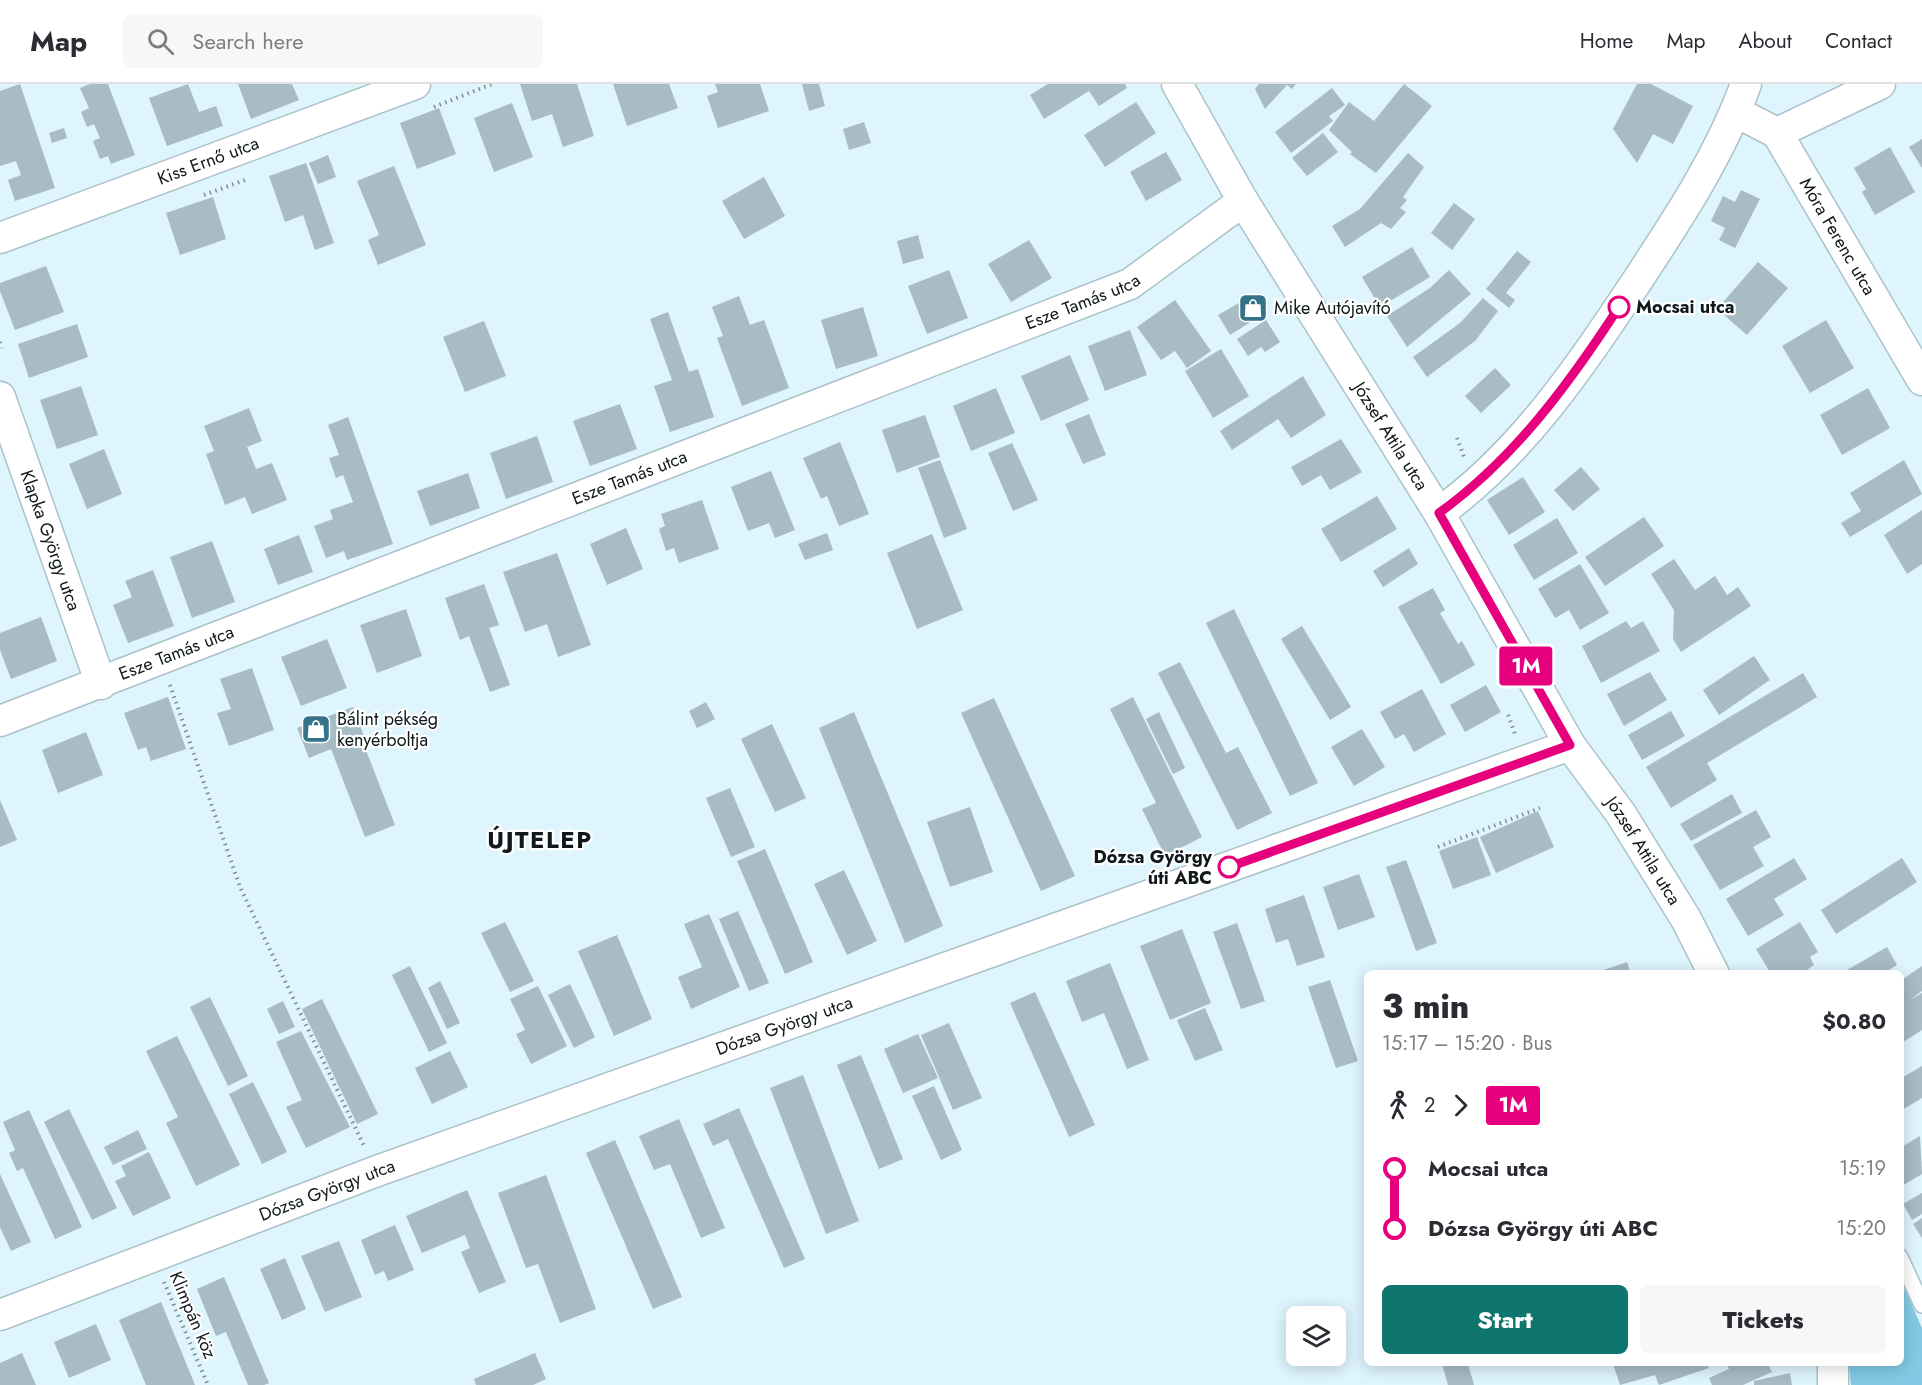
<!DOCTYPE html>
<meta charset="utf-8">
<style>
body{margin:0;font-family:Jost,sans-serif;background:#f7f7f7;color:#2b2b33;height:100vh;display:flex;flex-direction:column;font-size:22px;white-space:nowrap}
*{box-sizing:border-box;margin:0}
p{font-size:20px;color:#7c7c81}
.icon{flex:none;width:33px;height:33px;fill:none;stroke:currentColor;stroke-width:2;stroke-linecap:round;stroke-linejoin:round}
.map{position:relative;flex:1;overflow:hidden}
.panel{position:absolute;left:1364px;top:886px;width:540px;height:396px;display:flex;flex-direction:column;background:#fff;border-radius:9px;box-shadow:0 3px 15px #0003}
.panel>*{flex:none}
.badge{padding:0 12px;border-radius:4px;font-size:21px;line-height:39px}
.controls{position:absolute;left:1286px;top:1222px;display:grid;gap:12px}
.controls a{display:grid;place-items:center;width:60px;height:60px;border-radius:9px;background:#fff;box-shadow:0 3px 15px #0003;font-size:30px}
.map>.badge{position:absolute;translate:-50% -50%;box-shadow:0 0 0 3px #fff}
.legs{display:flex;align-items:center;gap:9px;height:66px;padding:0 18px;font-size:20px}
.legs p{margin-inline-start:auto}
.headline{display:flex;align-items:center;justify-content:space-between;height:102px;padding:0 18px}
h1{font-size:33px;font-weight:800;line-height:45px}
.button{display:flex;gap:12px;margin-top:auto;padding:12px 18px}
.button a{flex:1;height:69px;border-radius:9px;background:#0f766e;color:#fff;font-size:24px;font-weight:800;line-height:69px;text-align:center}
.button a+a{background:#f7f7f7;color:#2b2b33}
ul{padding:0 18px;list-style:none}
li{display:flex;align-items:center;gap:21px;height:60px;font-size:22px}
li i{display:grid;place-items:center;width:9px;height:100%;margin:0 8px;background:currentColor}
li i::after{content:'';width:15px;height:15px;margin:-8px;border:4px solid;border-radius:50%;background:#fff}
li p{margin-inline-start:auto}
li:first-child i{background:linear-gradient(#0000 50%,currentColor 0)}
li:last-child i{background:linear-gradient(currentColor 50%,#0000 0)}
header{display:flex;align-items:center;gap:36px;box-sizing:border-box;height:84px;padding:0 30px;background:#fff;border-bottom:2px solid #e1e1e2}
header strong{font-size:28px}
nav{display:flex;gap:33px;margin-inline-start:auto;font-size:21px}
.search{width:420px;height:54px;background:#f7f7f7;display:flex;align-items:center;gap:15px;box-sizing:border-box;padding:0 21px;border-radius:9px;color:#7c7c81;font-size:22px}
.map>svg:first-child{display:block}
</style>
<header>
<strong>Map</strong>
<div class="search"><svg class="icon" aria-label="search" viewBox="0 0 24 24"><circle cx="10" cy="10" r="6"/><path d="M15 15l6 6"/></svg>Search here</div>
<nav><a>Home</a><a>Map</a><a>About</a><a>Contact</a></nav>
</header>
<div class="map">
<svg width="1922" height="1301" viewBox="0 0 1922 1301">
<rect width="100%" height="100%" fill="#def5fd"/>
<!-- green -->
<polygon fill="#82cae4" points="1901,1197 1922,1244 1922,1301 1851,1301 1849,1280 1900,1280"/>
<!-- building -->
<g fill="#a7bcc5">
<polygon points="20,0 55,104 15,117 8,96 21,91 16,77 0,82 0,7"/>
<polygon points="90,0 108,0 135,71 111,80 108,72 100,75 93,57 100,54 94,40 87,43 81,28 89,24 80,4"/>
<polygon points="188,0 199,28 216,22 223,42 167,62 149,14"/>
<polygon points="238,0 292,0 299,16 251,35"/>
<polygon points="520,0 577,0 594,52 563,63 552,30 532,37"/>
<polygon points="613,0 669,0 678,24 627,42"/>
<polygon points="715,0 760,0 769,27 718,44 707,12 718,8"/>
<polygon points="802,0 819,0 825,22 809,27"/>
<polygon points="1048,0 1125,0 1127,4 1099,22 1089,7 1044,35 1030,11"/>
<polygon points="1259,0 1296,0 1292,5 1287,1 1265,25 1255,5"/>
<polygon points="1404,0 1432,22 1376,89 1350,70 1352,68 1329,46 1349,18 1374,37"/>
<polygon points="1637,0 1651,0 1693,22 1673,60 1653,50 1637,79 1613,45"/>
<polygon points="1332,4 1345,21 1329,32 1333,37 1291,69 1275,48"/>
<polygon points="1136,18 1156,49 1105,83 1084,51"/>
<polygon points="512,19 533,73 494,88 474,34"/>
<polygon points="439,24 456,70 417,85 400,39"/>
<polygon points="864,38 871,59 849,66 843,45"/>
<polygon points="64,44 67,54 52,59 49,49"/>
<polygon points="1323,49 1338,68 1307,92 1292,74"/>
<polygon points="1922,55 1922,84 1909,63"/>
<polygon points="1890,63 1915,108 1875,131 1862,108 1866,105 1854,84"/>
<polygon points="1166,68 1182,96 1146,117 1130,88"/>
<polygon points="1408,69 1424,83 1403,113 1407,116 1400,124 1406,128 1391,145 1381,139 1345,163 1332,142 1360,125"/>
<polygon points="328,71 336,93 318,100 309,79"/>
<polygon points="306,79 334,159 315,166 303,131 285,138 269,92"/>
<polygon points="394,82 426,161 378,181 368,156 379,151 357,97"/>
<polygon points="764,93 785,132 744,155 722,117"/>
<polygon points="1741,106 1760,115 1735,164 1719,156 1725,144 1711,137 1723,112 1735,118"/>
<polygon points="213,113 226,155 180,171 166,129"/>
<polygon points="1454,119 1475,135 1452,166 1431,149"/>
<polygon points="918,151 924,174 903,180 897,157"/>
<polygon points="1029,156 1052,194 1011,218 988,180"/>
<polygon points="1412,163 1430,193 1380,223 1362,193"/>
<polygon points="1517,167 1531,178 1506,209 1515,216 1509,224 1486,205"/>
<polygon points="1758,178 1788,204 1747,251 1717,225"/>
<polygon points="46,182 64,228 15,246 0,207 0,199"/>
<polygon points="949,186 968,234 927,250 908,202"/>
<polygon points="1449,186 1471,210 1407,263 1387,232 1430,204"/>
<polygon points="739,212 750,241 764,236 789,304 742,322 717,254 723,252 712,223"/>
<polygon points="1251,212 1262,231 1230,251 1218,231"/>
<polygon points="1483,214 1498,227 1475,257 1427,293 1413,273 1460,239"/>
<polygon points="1175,216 1211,267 1187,284 1175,267 1161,276 1137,243"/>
<polygon points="863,223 878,272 836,285 821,236"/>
<polygon points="668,228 689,288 698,285 714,333 670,348 654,302 672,296 650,235"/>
<polygon points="1266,236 1280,258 1265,268 1261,263 1248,272 1237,255"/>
<polygon points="1826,236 1854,284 1810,309 1782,262"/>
<polygon points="484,237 506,292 465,308 443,253"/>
<polygon points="77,240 88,273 29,294 18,260"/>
<polygon points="1130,246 1147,291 1105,307 1088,262"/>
<polygon points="1221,265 1249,312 1213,334 1185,287"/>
<polygon points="1070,271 1089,316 1041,337 1021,292"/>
<polygon points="1495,284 1511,301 1481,329 1465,312"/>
<polygon points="1303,292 1326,331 1291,354 1278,335 1232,366 1220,347"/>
<polygon points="81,302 98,351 57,365 40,316"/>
<polygon points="996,304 1015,349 971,367 953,322"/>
<polygon points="1868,304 1890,344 1842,371 1820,331"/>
<polygon points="620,320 637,365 590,382 573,337"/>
<polygon points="249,324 262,357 247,363 256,385 272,379 287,416 252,430 245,413 225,421 206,370 214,367 204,342"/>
<polygon points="1089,330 1106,371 1083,380 1065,340"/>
<polygon points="925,331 940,373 897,389 882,346"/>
<polygon points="348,333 393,460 347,476 344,467 326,474 314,442 333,435 330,426 353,418 343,391 336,394 329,374 339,371 328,341"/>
<polygon points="537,352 553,398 506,415 490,369"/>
<polygon points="1341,355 1362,388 1330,406 1321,391 1302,402 1291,383"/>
<polygon points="840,358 869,430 839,442 827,412 821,415 803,374"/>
<polygon points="1012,359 1038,416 1013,427 988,369"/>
<polygon points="104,365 122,410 87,425 69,380"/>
<polygon points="940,376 967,445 944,454 918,384"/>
<polygon points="1904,376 1922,410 1850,453 1841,439 1861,427 1850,409"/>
<polygon points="1581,383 1600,405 1573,427 1554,406"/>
<polygon points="771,387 795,446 775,454 769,439 748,447 731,403"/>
<polygon points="468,389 480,424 430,442 417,407"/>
<polygon points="1523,393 1545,428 1509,451 1487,416"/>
<polygon points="1377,412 1397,445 1341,478 1321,445"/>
<polygon points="702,416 719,465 679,479 674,464 666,467 659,445 665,442 661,430"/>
<polygon points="1922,426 1922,480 1907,490 1884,451"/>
<polygon points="1644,433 1664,462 1605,502 1585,473"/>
<polygon points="1557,434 1578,469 1534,496 1513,461"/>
<polygon points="626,444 643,485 607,501 590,460"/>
<polygon points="827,449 833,466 805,476 798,460"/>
<polygon points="932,450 963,526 917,545 887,469"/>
<polygon points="299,451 313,488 278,501 264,465"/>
<polygon points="212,457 235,518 192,534 170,473"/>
<polygon points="1409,464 1418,480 1383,503 1373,487"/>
<polygon points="557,469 591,561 558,573 547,540 525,548 503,488"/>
<polygon points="1674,475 1695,506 1715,492 1727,511 1738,503 1751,522 1681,568 1673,555 1674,526 1651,490"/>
<polygon points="1580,480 1609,529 1580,546 1569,526 1555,534 1538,505"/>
<polygon points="153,486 174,542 128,559 113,521 132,513 125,497"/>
<polygon points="484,500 499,541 489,544 510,601 490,608 469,552 460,556 445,514"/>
<polygon points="1433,504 1445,526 1440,529 1458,560 1462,557 1475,581 1441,600 1398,523"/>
<polygon points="406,525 422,572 377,589 360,541"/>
<polygon points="1234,525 1318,699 1290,712 1206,539"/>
<polygon points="41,533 57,577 11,595 0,566 0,549"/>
<polygon points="1626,537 1631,544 1643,537 1660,567 1601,599 1582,562"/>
<polygon points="1302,542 1351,623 1330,636 1281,555"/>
<polygon points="327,555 347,604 301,622 281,573"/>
<polygon points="1754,572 1770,596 1719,631 1703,606"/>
<polygon points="1180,578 1226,669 1238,663 1272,729 1237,746 1158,589"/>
<polygon points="252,584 274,646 229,662 217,629 231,625 220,595"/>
<polygon points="1650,588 1667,616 1624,642 1607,610"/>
<polygon points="1803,589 1817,613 1707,679 1717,696 1671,724 1646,683"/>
<polygon points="1486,601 1501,628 1465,648 1450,621"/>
<polygon points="1422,605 1446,650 1414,668 1404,650 1395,655 1380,628"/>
<polygon points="168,613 186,665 151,677 146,663 138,666 124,629"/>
<polygon points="1133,613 1202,753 1165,772 1142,725 1156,719 1110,625"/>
<polygon points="994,614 1075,792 1041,807 961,629"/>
<polygon points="706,618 715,635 697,644 689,627"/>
<polygon points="353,623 367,660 364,661 395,741 365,753 331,665 309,674 297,644"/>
<polygon points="1671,627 1685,652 1642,676 1628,651"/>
<polygon points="854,628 943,842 905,859 819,644"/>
<polygon points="1159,628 1185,684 1173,690 1146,635"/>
<polygon points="772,640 806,714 775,728 741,655"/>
<polygon points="1362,645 1385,683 1354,702 1331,663"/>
<polygon points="86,648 103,691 58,709 42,666"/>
<polygon points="730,704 755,763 731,773 706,714"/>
<polygon points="1732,710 1742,729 1691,757 1680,740"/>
<polygon points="0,716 17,756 0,763"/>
<polygon points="970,723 993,788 950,803 927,738"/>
<polygon points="1756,726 1771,753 1753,763 1764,782 1720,806 1693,761"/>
<polygon points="1538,727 1554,763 1496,789 1480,753"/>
<polygon points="1477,753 1491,791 1453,805 1439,767"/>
<polygon points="765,765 813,878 785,890 737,777"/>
<polygon points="1794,774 1807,795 1774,815 1784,831 1748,852 1726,815"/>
<polygon points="1902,774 1917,798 1836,850 1821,826"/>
<polygon points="1406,776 1437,859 1416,867 1386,783"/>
<polygon points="844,786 877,857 847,871 814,800"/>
<polygon points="1359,790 1375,833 1338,846 1323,803"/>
<polygon points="1304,811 1325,873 1297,882 1288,855 1276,859 1265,825"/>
<polygon points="738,827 769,899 749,907 719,835"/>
<polygon points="709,830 740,903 691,925 678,893 702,883 684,840"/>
<polygon points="505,838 534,897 510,908 481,849"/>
<polygon points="1800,838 1818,868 1810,873 1814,881 1801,890 1771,890 1756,865"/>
<polygon points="1237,839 1265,917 1241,925 1213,848"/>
<polygon points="1182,845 1211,919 1170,936 1140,862"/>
<polygon points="617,851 652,935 614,952 578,867"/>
<polygon points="1887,863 1897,881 1882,890 1840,890"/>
<polygon points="1627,878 1631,890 1595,890 1595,889"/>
<polygon points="1110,879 1149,976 1127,985 1104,929 1082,938 1066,897"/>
<polygon points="410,882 447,959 429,968 392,891"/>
<polygon points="1922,882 1922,907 1910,916 1922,909 1922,946 1900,960 1900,897"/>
<polygon points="1330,896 1358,977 1336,984 1308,903"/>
<polygon points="440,897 460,939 447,945 428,904"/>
<polygon points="570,900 595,953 574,964 548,911"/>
<polygon points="538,902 567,962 531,980 516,950 525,946 510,915"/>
<polygon points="1035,908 1095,1041 1069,1053 1010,919"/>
<polygon points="210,913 248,992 228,1002 190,923"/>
<polygon points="322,915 378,1030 357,1040 302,925"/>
<polygon points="283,917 295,943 279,950 267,925"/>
<polygon points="1205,924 1223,966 1195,977 1177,936"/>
<polygon points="949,939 982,1014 953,1026 921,951"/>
<polygon points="301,947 350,1043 306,1064 286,1023 302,1016 276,958"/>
<polygon points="918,950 938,994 903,1009 884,965"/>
<polygon points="177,952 240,1081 196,1102 166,1039 178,1033 146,967"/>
<polygon points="450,967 468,1003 432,1020 415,984"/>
<polygon points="861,971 903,1075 879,1085 837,981"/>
<polygon points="1922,982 1922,1014 1902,1026 1900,995"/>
<polygon points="803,991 859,1137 826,1150 770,1004"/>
<polygon points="253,998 287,1068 262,1080 229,1010"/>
<polygon points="934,1002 962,1066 941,1076 912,1012"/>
<polygon points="739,1024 805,1175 784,1184 728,1055 713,1062 703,1040"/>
<polygon points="69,1025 117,1124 92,1136 44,1038"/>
<polygon points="29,1026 82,1143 55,1155 23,1084 17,1087 9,1069 15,1066 3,1038"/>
<polygon points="679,1035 725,1144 701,1154 670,1080 654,1086 639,1052"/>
<polygon points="138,1046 147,1065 113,1081 104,1063"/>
<polygon points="1920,1052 1922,1090 1900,1103 1900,1064"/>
<polygon points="615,1056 682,1213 653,1225 586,1069"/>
<polygon points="149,1068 171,1114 133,1132 115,1097 126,1092 121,1082"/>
<polygon points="0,1090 31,1158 11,1167 0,1143"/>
<polygon points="546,1091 596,1225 560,1239 538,1180 526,1184 498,1109"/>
<polygon points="467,1106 506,1198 479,1209 461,1168 470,1164 465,1151 422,1169 406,1132"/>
<polygon points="1922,1109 1922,1130 1912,1136 1903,1120"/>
<polygon points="1922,1134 1922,1154 1913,1140"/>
<polygon points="395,1141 414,1186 388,1197 384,1187 375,1191 361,1156"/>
<polygon points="339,1157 362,1213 325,1228 301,1172"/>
<polygon points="285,1174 306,1225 282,1236 260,1185"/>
<polygon points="224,1193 269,1299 264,1301 248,1301 226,1248 216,1252 197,1205"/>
<polygon points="161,1218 195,1301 146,1301 119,1236"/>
<polygon points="96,1240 111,1276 69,1294 54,1258"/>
<polygon points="22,1269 36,1301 0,1301 0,1279"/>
<polygon points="535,1269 546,1295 533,1301 476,1301 474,1295"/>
<polygon points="1442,1280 1468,1280 1474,1301 1448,1301"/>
<polygon points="1613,1280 1707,1280 1709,1284 1659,1301 1655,1291 1620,1301"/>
<polygon points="1726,1280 1768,1280 1772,1288 1743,1301 1712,1301 1709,1294 1729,1285"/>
<polygon points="1790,1289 1792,1301 1754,1301 1754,1297"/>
</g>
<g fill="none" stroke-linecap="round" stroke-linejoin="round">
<!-- lane casing -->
<g stroke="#acc2ca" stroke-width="18">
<polyline id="lane" points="1900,1173 1922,1221"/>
</g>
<!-- street casing -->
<g stroke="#acc2ca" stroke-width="33">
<g id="street">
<path id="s1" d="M 1177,0 L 1243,117 L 1439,429 L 1570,661 L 1621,730 L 1686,835 L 1714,890"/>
<path id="s2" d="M 1736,28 L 1777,49 L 1922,296"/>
<polyline points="1777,49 1880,0"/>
<path id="s3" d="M 0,154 L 415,0"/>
<path id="s4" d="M 0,313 L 101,600"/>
<path d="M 1439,429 C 1525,367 1583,278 1641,191 C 1681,130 1721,69 1746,0"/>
<path id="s5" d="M 0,637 L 1130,200 L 1243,117"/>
<path id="s6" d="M 0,1231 L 377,1087 L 1570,661"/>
<polyline points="1833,1301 1833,1280"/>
</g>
</g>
<!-- path -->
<g stroke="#7e8e94" stroke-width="4" stroke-dasharray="1.5 4.5" stroke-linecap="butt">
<polyline points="434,23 492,0"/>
<polyline points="204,111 245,96"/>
<polyline points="0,258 2,264"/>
<polyline points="1457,354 1464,373"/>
<polyline points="170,601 240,803 365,1064"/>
<polyline points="1508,631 1515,650"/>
<polyline points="1438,763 1540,724"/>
<polyline points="164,1198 208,1301"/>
</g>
<!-- lane -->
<use href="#lane" stroke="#fff" stroke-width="15"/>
<!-- street -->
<use href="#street" stroke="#fff" stroke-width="30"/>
</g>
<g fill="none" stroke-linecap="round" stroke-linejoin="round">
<!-- line-1 casing -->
<g stroke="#fff" stroke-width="14">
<path id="line-1" d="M 1229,783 L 1570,661 L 1439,429 C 1514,375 1569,300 1619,223"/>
</g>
<!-- line-1 -->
<use href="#line-1" stroke="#e6007e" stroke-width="9"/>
</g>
<!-- icons -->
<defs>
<g id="shop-square" transform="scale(1.5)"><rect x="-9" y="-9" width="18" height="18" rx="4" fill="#347288" stroke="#fff"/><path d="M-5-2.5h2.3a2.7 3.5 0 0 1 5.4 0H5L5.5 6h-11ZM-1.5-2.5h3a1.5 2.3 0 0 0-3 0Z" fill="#fff"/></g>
</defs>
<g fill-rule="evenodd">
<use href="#shop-square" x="1253" y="224"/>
<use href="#shop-square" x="316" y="645"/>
</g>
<!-- markers -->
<g fill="#fff" stroke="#e6007e" stroke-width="3">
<circle cx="1619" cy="223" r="10"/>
<circle cx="1229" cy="783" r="10"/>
</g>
<g text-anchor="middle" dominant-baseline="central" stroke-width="4.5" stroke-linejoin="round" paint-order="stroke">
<!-- street labels -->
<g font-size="18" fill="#10181b" stroke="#fff">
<text stroke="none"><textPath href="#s3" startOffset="222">Kiss Ernő utca</textPath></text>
<text stroke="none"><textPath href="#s2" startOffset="166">Móra Ferenc utca</textPath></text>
<text stroke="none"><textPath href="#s5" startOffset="1161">Esze Tamás utca</textPath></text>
<text stroke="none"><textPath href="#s1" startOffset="412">József Attila utca</textPath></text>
<text stroke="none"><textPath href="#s5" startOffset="675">Esze Tamás utca</textPath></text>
<text stroke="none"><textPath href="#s4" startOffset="152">Klapka György utca</textPath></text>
<text stroke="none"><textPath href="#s5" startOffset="189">Esze Tamás utca</textPath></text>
<text stroke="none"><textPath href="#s1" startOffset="898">József Attila utca</textPath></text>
<text stroke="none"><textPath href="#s6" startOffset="836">Dózsa György utca</textPath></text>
<text stroke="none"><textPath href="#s6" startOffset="350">Dózsa György utca</textPath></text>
<text transform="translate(193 1231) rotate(67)">Klimpán köz</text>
</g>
<!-- stop labels -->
<g font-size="18" font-weight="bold" fill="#10181b" stroke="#fff" text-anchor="start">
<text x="1636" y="223">Mocsai utca</text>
<text x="1212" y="773" text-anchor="end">Dózsa György<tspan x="1212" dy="21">úti ABC</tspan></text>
</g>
<!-- poi labels -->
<g font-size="18" fill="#10181b" stroke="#fff" text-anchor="start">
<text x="1274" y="224">Mike Autójavító</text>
<text x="337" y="635">Bálint pékség<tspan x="337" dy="21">kenyérboltja</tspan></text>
</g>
<!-- district labels -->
<g font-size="24" font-weight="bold" letter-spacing="1.5" fill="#10181b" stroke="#fff">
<text x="540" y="755">ÚJTELEP</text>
</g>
</g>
</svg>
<div class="controls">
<a><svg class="icon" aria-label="layers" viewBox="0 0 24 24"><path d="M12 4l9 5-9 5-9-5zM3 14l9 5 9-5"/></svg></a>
</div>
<b class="badge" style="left:1526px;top:582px;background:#e6007e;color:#fff">1M</b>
<section class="panel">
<div class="headline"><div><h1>3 min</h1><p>15:17 – 15:20 · Bus</p></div><b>$0.80</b></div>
<div class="legs"><svg class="icon" aria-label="walk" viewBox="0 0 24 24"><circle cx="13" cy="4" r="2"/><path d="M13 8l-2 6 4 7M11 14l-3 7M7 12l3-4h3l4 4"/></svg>2<svg class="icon" aria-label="forward" viewBox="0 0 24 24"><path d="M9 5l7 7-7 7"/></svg><b class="badge" style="background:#e6007e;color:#fff">1M</b></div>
<ul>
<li><i style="color:#e6007e"></i><b>Mocsai utca</b><p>15:19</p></li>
<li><i style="color:#e6007e"></i><b>Dózsa György úti ABC</b><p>15:20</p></li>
</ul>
<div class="button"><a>Start</a><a>Tickets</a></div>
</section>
</div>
